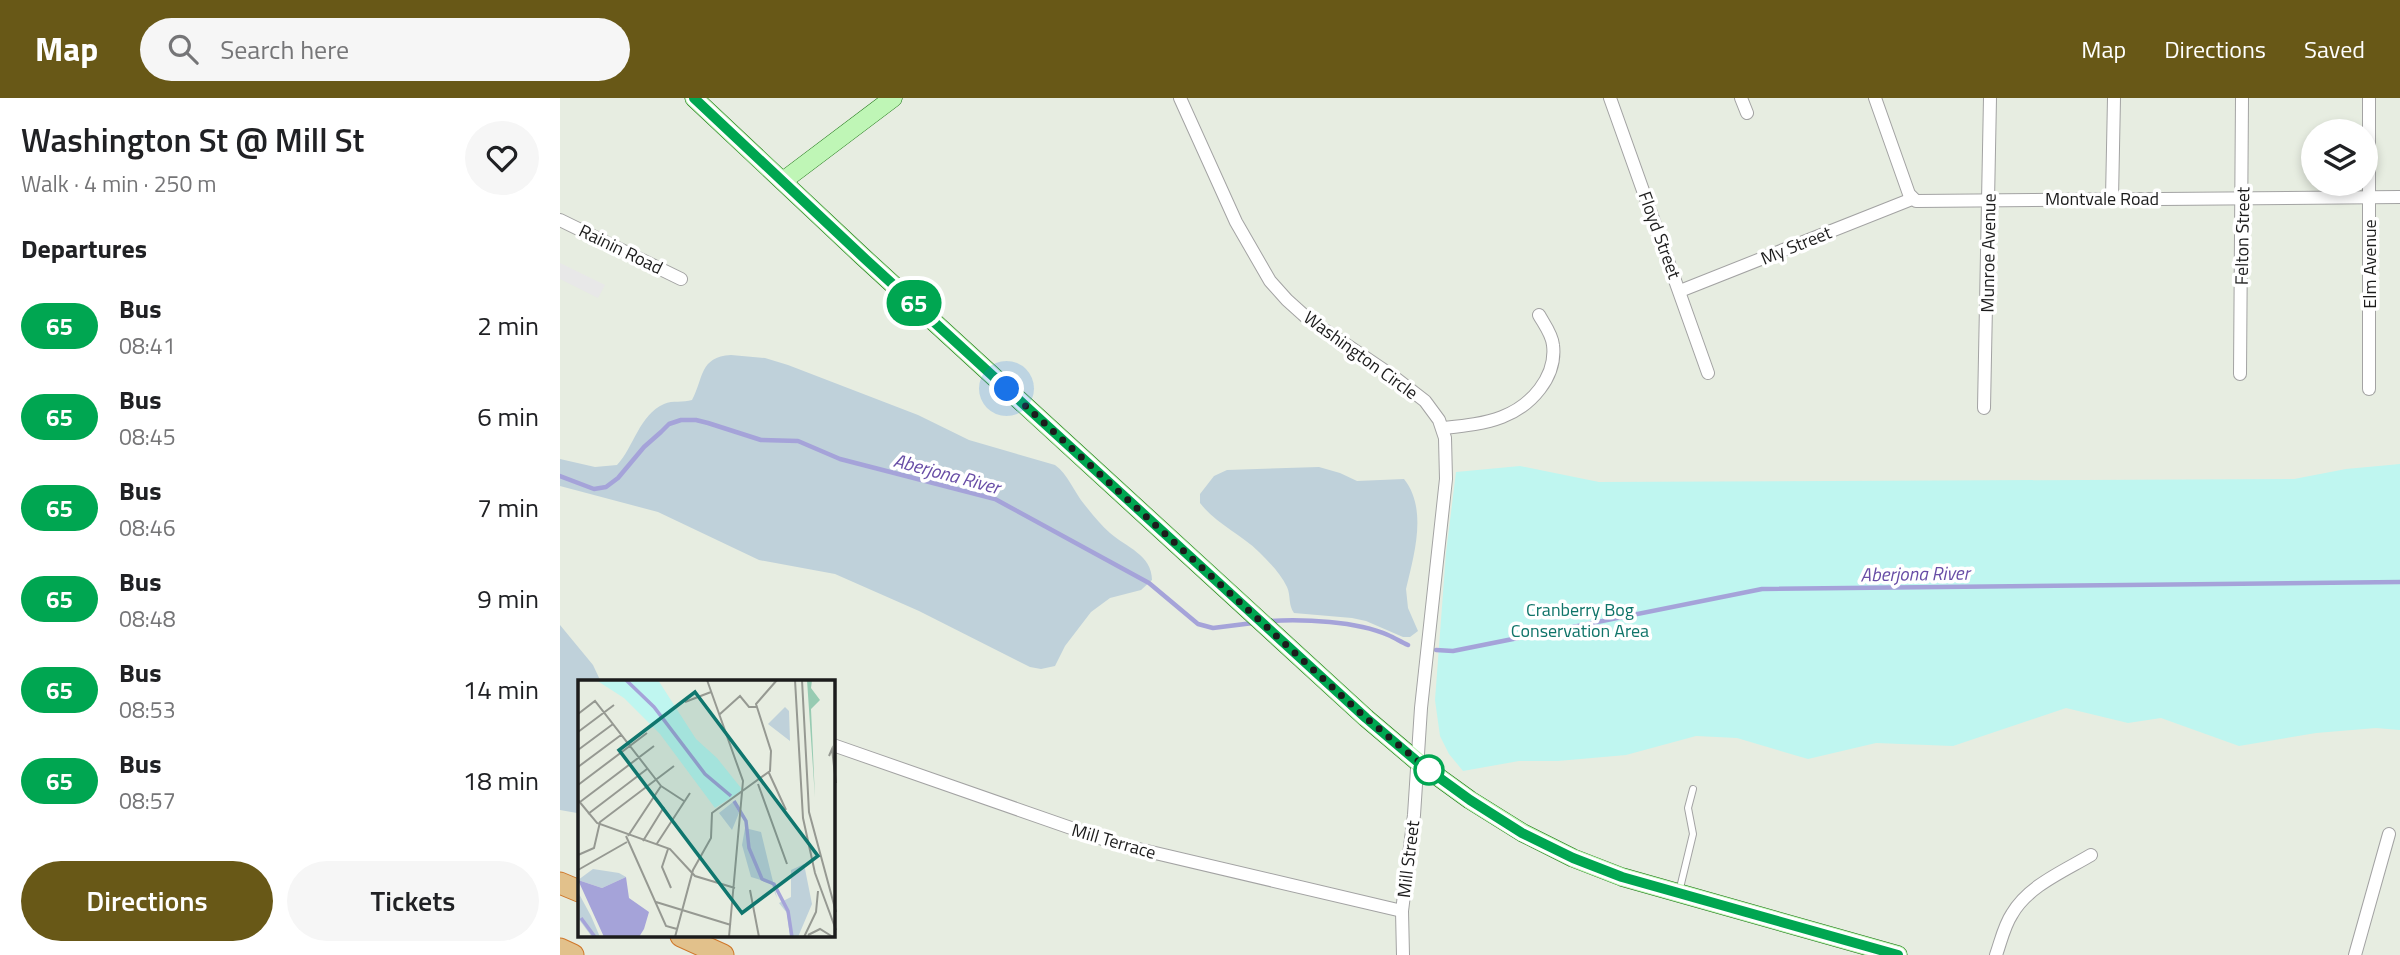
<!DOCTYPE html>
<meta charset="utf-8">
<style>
body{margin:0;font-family:"Titillium Web",sans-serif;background:#f6f6f6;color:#202124;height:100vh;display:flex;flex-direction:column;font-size:26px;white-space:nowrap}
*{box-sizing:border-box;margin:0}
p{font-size:23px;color:#757577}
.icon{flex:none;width:38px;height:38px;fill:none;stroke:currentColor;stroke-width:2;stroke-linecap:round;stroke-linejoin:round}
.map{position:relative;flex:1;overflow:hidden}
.side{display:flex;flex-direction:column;background:#fff;width:560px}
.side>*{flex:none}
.badge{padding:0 14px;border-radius:23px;font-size:24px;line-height:46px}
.fabs{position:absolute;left:1741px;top:21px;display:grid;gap:14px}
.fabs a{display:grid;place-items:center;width:77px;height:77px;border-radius:50%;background:#fff;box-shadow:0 4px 10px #0003;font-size:35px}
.you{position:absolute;width:35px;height:35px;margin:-18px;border:5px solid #fff;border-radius:50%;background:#1a73e8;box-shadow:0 0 0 10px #1a73e833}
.map>.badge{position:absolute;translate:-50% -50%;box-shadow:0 0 0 4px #fff}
h2{padding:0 21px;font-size:26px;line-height:63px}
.round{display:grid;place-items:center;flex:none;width:74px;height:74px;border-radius:37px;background:#f6f6f6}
.summary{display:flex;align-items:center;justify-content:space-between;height:119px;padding:0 21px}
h1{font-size:33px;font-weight:600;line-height:52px}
.cta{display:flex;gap:14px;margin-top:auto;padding:14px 21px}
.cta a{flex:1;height:80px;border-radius:42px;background:#685817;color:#fff;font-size:28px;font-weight:600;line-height:80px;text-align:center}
.cta a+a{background:#f6f6f6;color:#202124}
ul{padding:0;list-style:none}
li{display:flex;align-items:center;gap:21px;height:91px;padding:0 21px}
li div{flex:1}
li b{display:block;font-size:26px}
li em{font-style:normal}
li .badge{min-width:77px;font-weight:700;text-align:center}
header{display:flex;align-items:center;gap:42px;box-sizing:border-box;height:98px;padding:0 35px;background:#685817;color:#fff}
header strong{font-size:33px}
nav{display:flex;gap:38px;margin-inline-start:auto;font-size:24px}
.search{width:490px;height:63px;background:#f6f6f6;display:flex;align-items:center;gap:18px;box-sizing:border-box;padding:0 24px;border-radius:38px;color:#757577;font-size:26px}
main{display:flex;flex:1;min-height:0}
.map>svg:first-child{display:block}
</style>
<header>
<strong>Map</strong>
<div class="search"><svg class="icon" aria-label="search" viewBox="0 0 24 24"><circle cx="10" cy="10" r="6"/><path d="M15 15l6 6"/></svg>Search here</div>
<nav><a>Map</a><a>Directions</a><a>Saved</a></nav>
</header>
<main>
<section class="side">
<div class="summary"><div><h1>Washington St @ Mill St</h1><p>Walk · 4 min · 250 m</p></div><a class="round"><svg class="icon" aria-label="heart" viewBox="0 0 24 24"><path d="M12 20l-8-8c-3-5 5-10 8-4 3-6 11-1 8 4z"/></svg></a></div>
<h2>Departures</h2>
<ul>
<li><span class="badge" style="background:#00a651;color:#fff">65</span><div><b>Bus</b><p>08:41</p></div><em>2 min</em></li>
<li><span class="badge" style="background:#00a651;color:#fff">65</span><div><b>Bus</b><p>08:45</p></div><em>6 min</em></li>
<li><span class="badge" style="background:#00a651;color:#fff">65</span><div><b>Bus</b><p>08:46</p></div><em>7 min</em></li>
<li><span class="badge" style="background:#00a651;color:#fff">65</span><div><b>Bus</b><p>08:48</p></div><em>9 min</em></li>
<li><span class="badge" style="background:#00a651;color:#fff">65</span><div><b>Bus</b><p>08:53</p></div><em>14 min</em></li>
<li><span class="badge" style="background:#00a651;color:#fff">65</span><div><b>Bus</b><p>08:57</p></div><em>18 min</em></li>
</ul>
<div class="cta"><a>Directions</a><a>Tickets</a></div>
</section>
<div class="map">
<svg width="1840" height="857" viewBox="0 0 1840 857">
<rect width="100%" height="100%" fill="#e7ede1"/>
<!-- wetland -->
<g fill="#bfd1da">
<path d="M 171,257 L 205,260 L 228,267 L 358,317 L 409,342 L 495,367 C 508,376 514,394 524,406 C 532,416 541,427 550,435 C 566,449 592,457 592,482 L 581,492 L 550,500 L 531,514 L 505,548 L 495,568 L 481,571 L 470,569 L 359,513 L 275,476 L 199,462 L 98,414 L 0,388 L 0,361 L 35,369 L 57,367 C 74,349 79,317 104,306 C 113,302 123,305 132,302 C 144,280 139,259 171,257 Z"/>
<path d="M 759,369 L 780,375 L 797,383 L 844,381 C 868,411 854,457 846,491 L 848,510 L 858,533 L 850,539 L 843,539 L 806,523 L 792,520 L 734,515 C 728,507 731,498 727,489 C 721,476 709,464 699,454 C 681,436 656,426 640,405 L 640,396 L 654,378 L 667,372 Z"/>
<polygon points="0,527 33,567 41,584 19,584 19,713 17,715 0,712"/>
</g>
<!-- park -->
<polygon fill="#bff6f0" points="1840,366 1840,632 1816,630 1756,635 1679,648 1601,620 1568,625 1506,610 1393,648 1316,645 1248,661 1177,640 1136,638 1066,657 998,663 959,663 903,673 889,656 880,638 875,602 886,455 896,374 960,368 1039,384 1734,381 1786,371"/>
<!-- parking -->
<polygon fill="#e8e8e8" points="0,165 45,187 38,200 0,181"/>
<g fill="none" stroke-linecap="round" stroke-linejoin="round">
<!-- stream -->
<g stroke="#a5a3d9" stroke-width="4.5">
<polyline points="0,378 34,391 46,389 58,380 84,349 101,334 109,326 121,322 136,322 148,325 201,342 238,343 280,361 435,401 589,485 638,526 653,530 693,525"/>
<path d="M 709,523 C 744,521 796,523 828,537 C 835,540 841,544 848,547"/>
<polyline points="876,552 893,553 1202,491 1840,484"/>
</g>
<!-- lane casing -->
<g stroke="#a3a3a3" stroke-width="8">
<polyline id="lane" points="1119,794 1133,736 1128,710 1133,691"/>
</g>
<!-- street casing -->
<g stroke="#a3a3a3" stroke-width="14">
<g id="street">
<polyline points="620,0 676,124 710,183 727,202 747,220 834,279 865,303 879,322 885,340 886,381 861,610 854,717 842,813 843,857"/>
<polyline points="1050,0 1148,275"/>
<polyline points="1181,0 1187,15"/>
<polyline points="1315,0 1349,96 1356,103 1840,99"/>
<polyline points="1552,100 1554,0"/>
<polyline points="0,122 121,181"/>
<polyline points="1120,193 1352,101"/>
<polyline points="1680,276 1682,0"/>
<polyline points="1809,291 1809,0"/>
<polyline points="1424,310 1430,0"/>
<path d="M 883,330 C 902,328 924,326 942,319 C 971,308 997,279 993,247 C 992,236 984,226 979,217"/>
<polyline points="273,647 557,746 842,813"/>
<path d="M 1436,857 C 1441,843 1444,828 1452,816 C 1468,788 1504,773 1531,757"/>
<polyline points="1795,857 1829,736"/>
</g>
</g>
<!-- secondary casing -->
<g stroke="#116c09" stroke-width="19">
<g id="secondary">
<polyline points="134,0 302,158 806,620 859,665 910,702 963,735 1013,760 1062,779 1338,857"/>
<polyline points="223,83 333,0"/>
</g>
</g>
<!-- highway casing -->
<g stroke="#cf772a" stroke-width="23">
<g id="highway">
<polyline points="0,785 19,793"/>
<polyline points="121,838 163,857"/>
<polyline points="0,851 13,857"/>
</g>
</g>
<!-- lane -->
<use href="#lane" stroke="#fff" stroke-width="6"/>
<!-- street -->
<use href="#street" stroke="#fff" stroke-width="12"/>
<!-- secondary -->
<use href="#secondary" stroke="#bff6b6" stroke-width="18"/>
<!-- highway -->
<use href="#highway" stroke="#e2c18b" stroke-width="21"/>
</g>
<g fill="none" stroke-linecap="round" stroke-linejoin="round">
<!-- line casing -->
<g stroke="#fff" stroke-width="16">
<polyline id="line" points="134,0 302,158 806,620 859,665 910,702 962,735 1013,760 1062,779 1338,857"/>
</g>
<!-- line -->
<use href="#line" stroke="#00a651" stroke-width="10"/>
<!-- walk -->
<polyline stroke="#1c1c1c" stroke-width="7" stroke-dasharray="0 12.6" points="447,291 806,620 875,677 869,672"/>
</g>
<!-- markers -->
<circle fill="#fff" stroke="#00a651" stroke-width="3.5" cx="869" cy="672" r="14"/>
<g text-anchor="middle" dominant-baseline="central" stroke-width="7" stroke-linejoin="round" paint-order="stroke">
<!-- street labels -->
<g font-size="18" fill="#1c1c1c" stroke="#fff">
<text x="1542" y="100">Montvale Road</text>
<text transform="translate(1100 137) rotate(70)">Floyd Street</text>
<text transform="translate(1682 138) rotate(-89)">Felton Street</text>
<text transform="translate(1236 147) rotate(-22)">My Street</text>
<text transform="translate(61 151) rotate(26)">Rainin Road</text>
<text transform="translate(1428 155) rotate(-89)">Munroe Avenue</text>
<text transform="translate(1809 166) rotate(-90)">Elm Avenue</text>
<text transform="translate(801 257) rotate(36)">Washington Circle</text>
<text transform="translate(554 743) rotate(16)">Mill Terrace</text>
<text transform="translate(848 761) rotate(-83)">Mill Street</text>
</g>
<!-- park labels -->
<g font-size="18" fill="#0f7469" stroke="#fff">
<text x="1020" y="511">Cranberry Bog<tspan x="1020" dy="21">Conservation Area</tspan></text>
</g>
<!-- water labels -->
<g font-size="19" font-style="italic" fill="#684da6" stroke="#fff">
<text transform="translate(387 375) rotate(15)">Aberjona River</text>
<text transform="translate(1355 475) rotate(-1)">Aberjona River</text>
</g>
</g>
<!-- overview -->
<g transform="translate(18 582)">
<rect width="257" height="257" fill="#e7ede1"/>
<path d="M 229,0 L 234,0 L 233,8 L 242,20 L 233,29 L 237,118 Z" fill="#97cbb2"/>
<path d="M 207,27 L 211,31 L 212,61 L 190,44 ZM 155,122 L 161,133 L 154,150 L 141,133 ZM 167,148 L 183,152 L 199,218 L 193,203 L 173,197 L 164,165 ZM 226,184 L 234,224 L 220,257 L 212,257 L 209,233 L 201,223 L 213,217 L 213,190 ZM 15,189 L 41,193 L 48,197 L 24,208 L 0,200 ZM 0,212 L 13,236 L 22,257 L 14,257 L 0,238 Z" fill="#bfd1da"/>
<path d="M 18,0 L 80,0 L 118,59 L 139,78 L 163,108 L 162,112 L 137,128 L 82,54 L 46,18 Z" fill="#bff6f0"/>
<path d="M 48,197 L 51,218 L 71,232 L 66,249 L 61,257 L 26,257 L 0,200 L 24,208 Z" fill="#a5a3d9"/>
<path fill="none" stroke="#a5a3d9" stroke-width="3.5" d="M 48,0 L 76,27 L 127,94 L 153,116M 156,121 L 168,141 L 171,168 L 184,199 L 196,204 L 210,231 L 214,257M 3,238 L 17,257"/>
<path fill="none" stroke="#969992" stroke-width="2" d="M 129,0 L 165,101 L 151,257M 217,0 L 225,138 L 237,193 L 258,250M 224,0 L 231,132 L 258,232M 107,22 L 133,12M 0,34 L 17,21 L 83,106 L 50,156M 142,34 L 162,16 L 171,27 L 178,27M 0,52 L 36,25M 0,70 L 35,44M 251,76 L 254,69 L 258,103M 0,87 L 43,55M 191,93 L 208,130M 180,104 L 209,184M 0,105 L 69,53M 83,106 L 106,121M 0,120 L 19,143 L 92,169 L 117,196 L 157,208M 2,122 L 76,66M 10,134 L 69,89M 48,156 L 88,246 L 99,249M 65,161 L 86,127M 78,165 L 112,113M 90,169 L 84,187 L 93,208M 0,175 L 16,168 L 22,142 L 96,86M 0,190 L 49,162M 172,210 L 181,257M 78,222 L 153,245M 230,255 L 242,249 L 255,257M 97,257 L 115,190 L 133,158 L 134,133 L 192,91 L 193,71 L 178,24 L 199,0M 226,257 L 238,232 L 240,211"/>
<path fill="#0f766e" fill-opacity="0.15" stroke="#0f766e" stroke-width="3.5" d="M 117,12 L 240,176 L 164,233 L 41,70 Z"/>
<rect width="257" height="257" fill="none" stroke="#1c1c1c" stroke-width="3.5"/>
</g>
</svg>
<div class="fabs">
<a><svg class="icon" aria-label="layers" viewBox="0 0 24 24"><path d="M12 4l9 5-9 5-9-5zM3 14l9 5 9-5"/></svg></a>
</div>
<div class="you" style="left:447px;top:291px"></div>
<b class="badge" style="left:354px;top:205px;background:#00a651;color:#fff">65</b>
</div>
</main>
